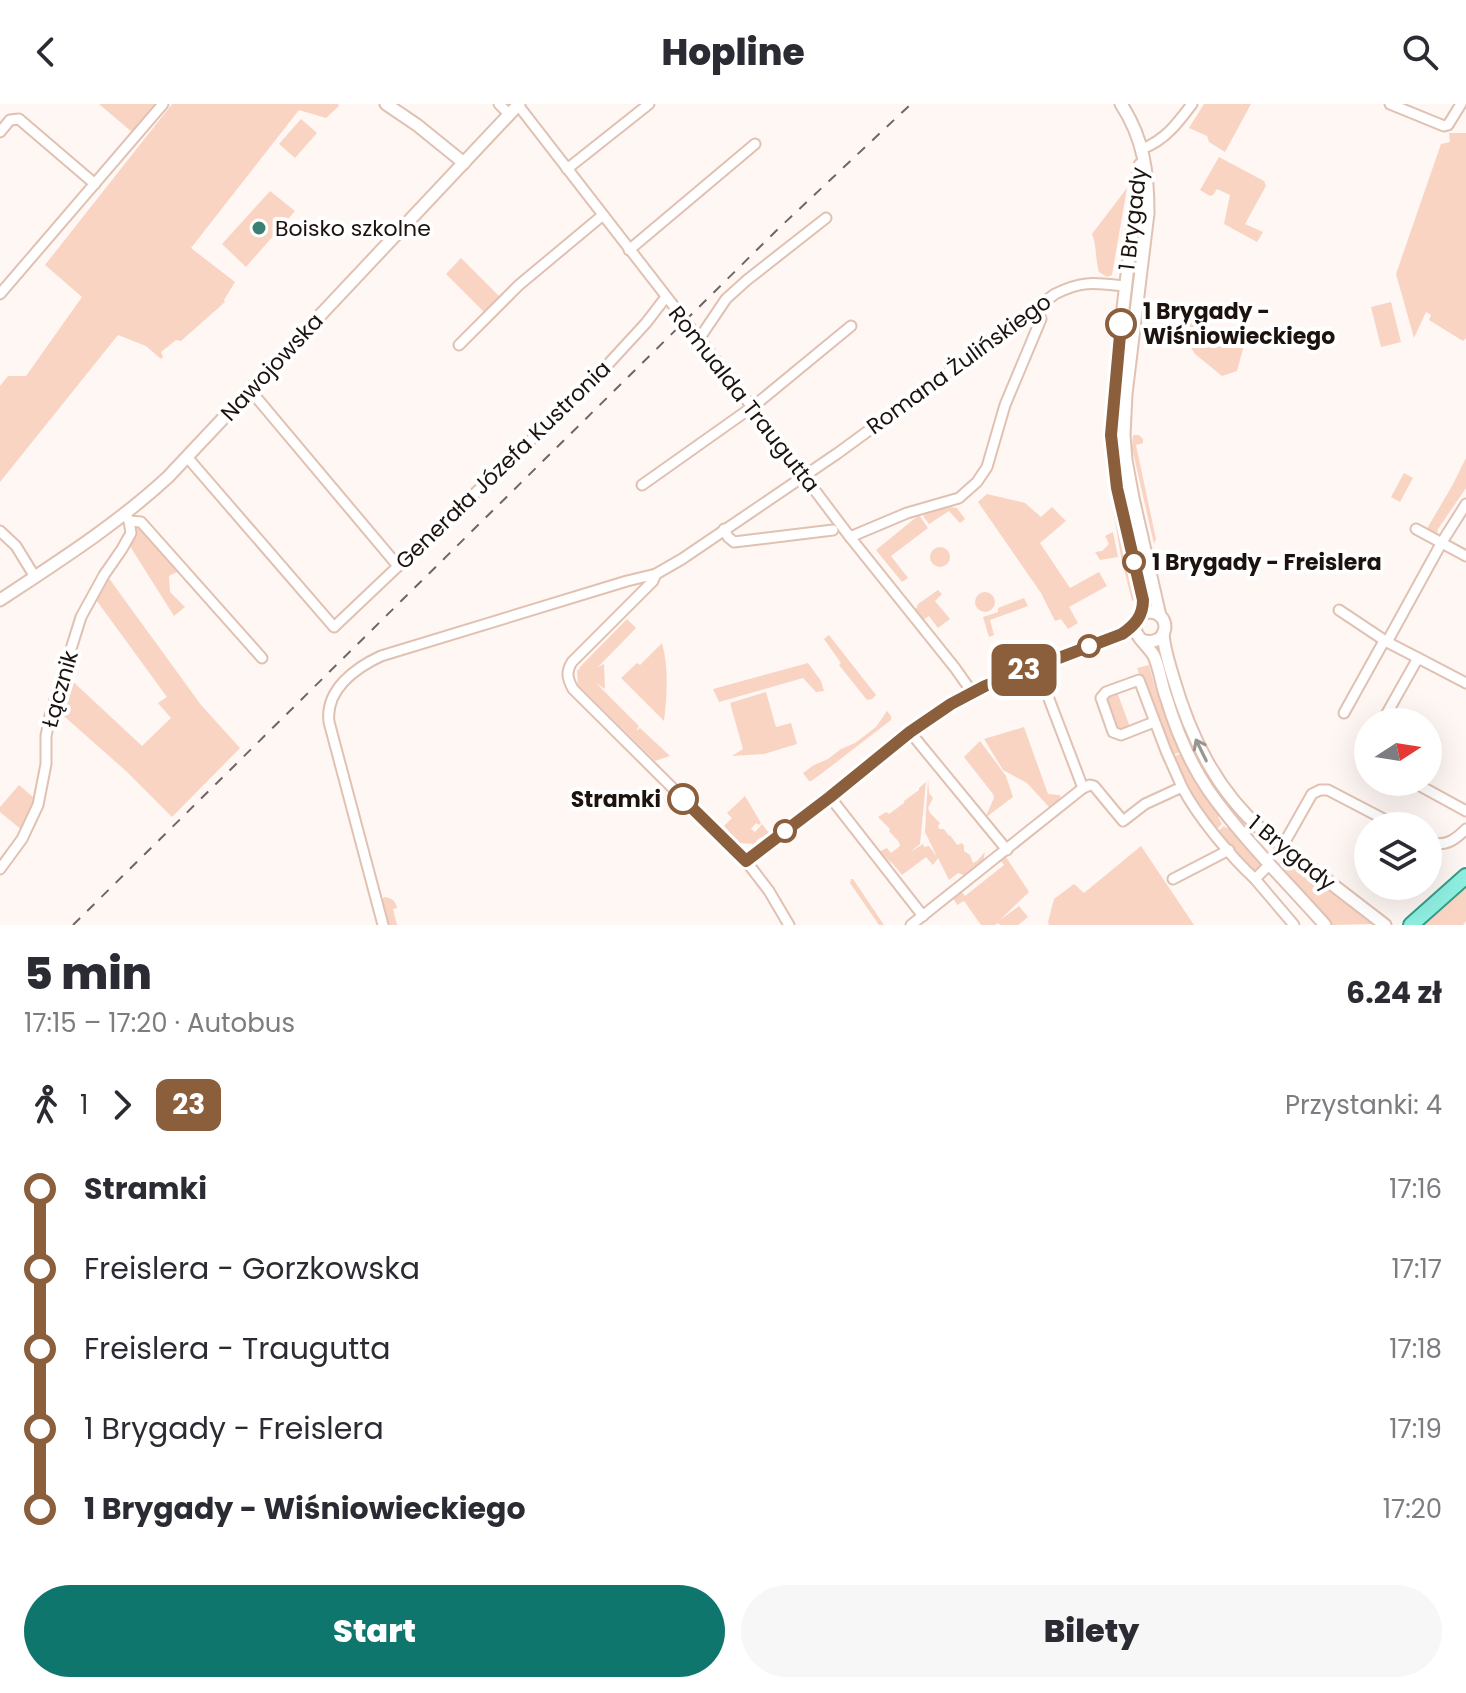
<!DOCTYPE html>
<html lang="pl">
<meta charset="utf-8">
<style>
body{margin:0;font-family:Poppins,sans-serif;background:#f7f7f7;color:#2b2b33;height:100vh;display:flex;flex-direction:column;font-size:30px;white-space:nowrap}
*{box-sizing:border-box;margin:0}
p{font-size:26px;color:#7c7c81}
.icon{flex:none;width:44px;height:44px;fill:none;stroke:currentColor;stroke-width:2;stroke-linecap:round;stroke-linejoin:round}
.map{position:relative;height:821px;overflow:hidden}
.panel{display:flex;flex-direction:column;background:#fff;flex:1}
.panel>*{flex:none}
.badge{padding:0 16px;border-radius:12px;font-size:28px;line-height:52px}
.needle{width:52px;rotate:78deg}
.fabs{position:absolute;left:1354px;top:604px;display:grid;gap:16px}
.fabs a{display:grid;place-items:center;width:88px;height:88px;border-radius:50%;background:#fff;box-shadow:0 8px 32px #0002;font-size:40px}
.map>.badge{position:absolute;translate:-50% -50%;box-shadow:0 0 0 4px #fff}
.legs{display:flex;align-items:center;gap:12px;height:88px;padding:0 24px;font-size:26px}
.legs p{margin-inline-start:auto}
.headline{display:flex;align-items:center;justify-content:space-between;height:136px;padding:0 24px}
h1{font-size:44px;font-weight:800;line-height:60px}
.cta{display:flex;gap:16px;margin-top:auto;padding:16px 24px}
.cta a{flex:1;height:92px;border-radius:48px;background:#0f766e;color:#fff;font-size:32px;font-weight:800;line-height:92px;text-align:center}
.cta a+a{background:#f7f7f7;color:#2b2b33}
ul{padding:0 24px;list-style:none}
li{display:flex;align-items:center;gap:28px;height:80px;font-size:30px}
li i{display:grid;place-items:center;width:12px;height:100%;margin:0 10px;background:currentColor}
li i::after{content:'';width:20px;height:20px;margin:-10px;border:6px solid;border-radius:50%;background:#fff}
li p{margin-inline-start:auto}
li:first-child i{background:linear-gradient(#0000 50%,currentColor 0)}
li:last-child i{background:linear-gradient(currentColor 50%,#0000 0)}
header{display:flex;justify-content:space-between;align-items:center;height:104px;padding:0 24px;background:#fff;font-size:36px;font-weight:800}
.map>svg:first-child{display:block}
</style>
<header><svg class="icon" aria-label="back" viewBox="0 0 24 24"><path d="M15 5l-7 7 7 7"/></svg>Hopline<svg class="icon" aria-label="search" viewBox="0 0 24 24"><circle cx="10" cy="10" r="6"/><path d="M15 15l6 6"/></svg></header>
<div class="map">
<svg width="1466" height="821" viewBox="0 0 1466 821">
<rect width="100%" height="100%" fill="#fef7f4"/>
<!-- green -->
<g fill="#f9d4c3">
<polygon points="99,0 155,0 132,28"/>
<polygon points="172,0 338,0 339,2 326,14 299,6 191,144 235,178 224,196 225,198 181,237 176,236 161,248 163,253 161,255 146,242 118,231 0,378 0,282 8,272 26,272 82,193 45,161"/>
<polygon points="1204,0 1251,0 1225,48 1209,38 1207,32 1189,24"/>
<polygon points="301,15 317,29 295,54 279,40"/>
<polygon points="1449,29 1466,29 1466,234 1463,237 1429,216 1431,211 1426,208 1414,234 1396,170 1441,40 1450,38"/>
<polygon points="1219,53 1264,77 1266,82 1245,120 1263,128 1257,138 1224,120 1230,91 1217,85 1213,91 1210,92 1200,86"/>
<path d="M 1127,84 L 1112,171 L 1107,173 L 1099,168 C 1095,155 1097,142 1092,130 Z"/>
<polygon points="270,87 295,107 246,163 222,140"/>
<polygon points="461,154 500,193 485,209 446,170"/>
<polygon points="1391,198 1401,238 1381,243 1371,203"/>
<polygon points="1186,212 1244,241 1237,267 1222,272 1195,250 1179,225"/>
<polygon points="1133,331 1139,331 1143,335 1143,339 1136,341 1156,435 1154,440 1132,344"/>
<polygon points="1120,332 1150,492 1146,493 1124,395 1115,333"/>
<polygon points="1466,354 1466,384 1438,425 1437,430 1441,431 1439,433 1425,428 1452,382"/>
<polygon points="1404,369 1413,374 1400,398 1391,393"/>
<polygon points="987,390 1025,399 1041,413 1052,403 1066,417 1040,439 1070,484 1099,468 1107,482 1069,503 1078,519 1068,525 1061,515 1055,517 1041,489 978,398"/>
<polygon points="1112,399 1114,399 1135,496 1132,497 1121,453"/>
<polygon points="950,403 957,404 965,415 960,419 949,407 929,420 923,412 928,409"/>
<polygon points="919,411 928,424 891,452 908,474 902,478 876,446"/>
<polygon points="137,420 179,467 169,472 170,488 185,503 174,512 128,439"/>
<polygon points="1113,428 1118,453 1100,456 1095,448 1102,447 1109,440 1105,432"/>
<circle cx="940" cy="453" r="10"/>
<polygon points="108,473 201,601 240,644 172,713 126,667 57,606 67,572 142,642 171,614 158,599 167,593 94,493"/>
<polygon points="938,486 942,490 935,497 950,515 938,524 929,512 923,516 915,507 918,500"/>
<circle cx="985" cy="498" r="10"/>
<polygon points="1024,494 1028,502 990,516 994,531 989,533 983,513 998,508 998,504"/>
<polygon points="627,515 636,524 598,563 604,560 605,585 596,579 639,622 636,627 640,624 670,652 655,657 578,581 577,566 580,565 579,564"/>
<polygon points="829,531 876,591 872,595 867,596 839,561 841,559 824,535"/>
<path d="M 662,539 C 669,564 667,591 664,617 L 621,574 L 637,559 L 640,561 Z"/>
<polygon points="808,559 821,577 824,587 816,588 803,574 719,598 713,585"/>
<polygon points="1149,561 1156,587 1182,647 1171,652 1137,564"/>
<polygon points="766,588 776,623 791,619 797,640 764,650 732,652 743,645 730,599"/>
<polygon points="1117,588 1130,623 1120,628 1115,626 1104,596 1106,592"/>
<polygon points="887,607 891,612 891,616 821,670 811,677 809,677 803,669 814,661 828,655 841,645 855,639 876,623"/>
<polygon points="1024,623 1048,690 1060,691 1061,696 1049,703 1027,679 1003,666 984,635"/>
<polygon points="980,637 1006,672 1013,693 985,714 994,694 993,690 964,653"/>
<polygon points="1183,649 1219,712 1218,713 1222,720 1216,726 1191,691 1172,653"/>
<polygon points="928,674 929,689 933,694 928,704 930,709 940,719 938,722 939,725 944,725 949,732 950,731 957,741 962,739 964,742 964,747 970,751 973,759 977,757 985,748 983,759 966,772 958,769 949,776 938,754 933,761 926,753 902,771 893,760 878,748 887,744 891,749 900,742 899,738 889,727 890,725 878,713 886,708 889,710 904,699 904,697 919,686 919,684 926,678 920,740 910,748 923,740 924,743 929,742 937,753 925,728"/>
<polygon points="19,681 34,694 23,727 0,708 0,703"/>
<polygon points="745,692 761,719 759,721 756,719 751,725 755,728 762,720 769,729 757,736 755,740 739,739 724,722 732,714 727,709"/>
<polygon points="1224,722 1226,724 1228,723 1260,759 1261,763 1257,768 1251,766 1218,727"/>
<polygon points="1141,742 1194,821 1049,821 1048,818 1054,795 1074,780 1084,789"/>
<polygon points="1286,752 1289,753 1376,820 1332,821 1279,762 1279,755"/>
<polygon points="1006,753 1029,788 1000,816 1019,802 1028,813 1018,821 1000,821 998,819 995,821 981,821 964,797 957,801 953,794 961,787 965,792 1004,761 1001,757"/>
<polygon points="851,775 853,775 884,821 879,821 850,779"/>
<polygon points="1466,781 1466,817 1463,821 1421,821"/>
<path d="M 384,793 C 392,794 395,796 397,804 L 393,805 L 397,821 L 386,821 C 383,812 378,801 384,793 Z"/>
</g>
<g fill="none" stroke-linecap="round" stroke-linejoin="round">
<!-- minor casing -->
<g stroke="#e0c1b2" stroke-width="13">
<g id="minor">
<polyline points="499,0 509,10"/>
<polyline points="1390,0 1444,22 1448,21 1461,0"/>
<polyline points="518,1 752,303 850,433 955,564 972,588"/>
<polyline points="0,28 10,16 19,15 95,80"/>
<path d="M 1142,45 C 1165,36 1177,20 1192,0"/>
<polyline points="567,65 649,0"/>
<polyline points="629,146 755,40"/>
<polyline points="0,190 163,0"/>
<polyline points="699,235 726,195 747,176 826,114"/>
<polyline points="459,241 519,181 603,111"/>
<polyline points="250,286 398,462"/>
<polyline points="187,353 334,523 588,282 646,219 666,193"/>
<polyline points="642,381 755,301 851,222"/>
<polyline points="129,417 141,418 262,554"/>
<polyline points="724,425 728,433 734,438 833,426"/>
<polyline points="1416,425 1466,452"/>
<polyline points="0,427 16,442 35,473"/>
<polyline points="850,433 907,409 959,394 977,378 987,363 1005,301 1041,215 1037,203"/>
<polyline points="1339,506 1387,538"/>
<polyline points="1418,554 1387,538 1442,438 1466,400"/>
<polyline points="1344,609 1384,537"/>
<polyline points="1154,618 1121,631 1113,628 1101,594 1106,588 1139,576 1166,647 1182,683"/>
<polyline points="1382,618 1418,554 1466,579"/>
<polyline points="910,628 1007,746"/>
<polyline points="1368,644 1368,650"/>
<polyline points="1413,678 1466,707"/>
<path d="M 1083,684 L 1090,681 L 1094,682 L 1123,717 L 1145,700 L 1182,683 C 1197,712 1231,753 1255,775 L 1270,760"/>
<polyline points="830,693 923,812"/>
<path d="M 1428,738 C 1445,743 1454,737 1466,725"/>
<polyline points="1282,743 1312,690 1320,686 1328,686 1397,722"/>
<polyline points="746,757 830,693 910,628 951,600 985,582 1122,530 1135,519"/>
<polyline points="0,765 22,735 38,701 46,660 46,632 50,612 81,513 104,471 122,445 131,429 129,417 126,410"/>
<polyline points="1173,775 1229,746"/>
<polyline points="1255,775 1294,821"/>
<path d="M 383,821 L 329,618 C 325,586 355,564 381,552 L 627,477 L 656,470"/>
<path d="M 789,821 L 769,787 L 746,757 L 573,585 C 567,574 566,568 572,558 L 653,477 L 656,470 L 682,455 L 838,349 L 1055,190 C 1083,176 1095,179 1125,182"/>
<polyline points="911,821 1083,684 1036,561"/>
</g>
</g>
<!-- tertiary casing -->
<g stroke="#e0c1b2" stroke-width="15">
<g id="tertiary">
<polyline points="386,0 417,21 464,59"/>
<path d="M 1121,0 C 1144,35 1148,69 1148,109 L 1126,290 L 1124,331 L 1126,356 L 1133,394 L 1160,512"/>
<polyline points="1140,61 1117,255 1111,331 1117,384 1143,496 1141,511"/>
<path d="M 0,496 C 59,457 116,421 168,373 L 519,0"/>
<path d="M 1163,530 C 1164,545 1169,559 1173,573 C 1190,632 1216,686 1263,727 L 1385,821"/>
<path d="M 1142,536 C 1168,545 1173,510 1151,508 C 1147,508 1143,509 1140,512 C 1124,526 1148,540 1154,552 C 1160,565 1161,580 1166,593 C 1176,626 1189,658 1209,687 C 1243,735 1286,777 1325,821"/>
</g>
</g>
<!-- primary casing -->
<g stroke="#369c8a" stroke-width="18">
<polyline id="primary" points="1411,821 1466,772"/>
</g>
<!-- minor -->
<use href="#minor" stroke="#fff" stroke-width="9"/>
<!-- tertiary -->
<use href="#tertiary" stroke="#fff" stroke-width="11"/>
<!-- primary -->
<use href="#primary" stroke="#8eefe1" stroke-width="14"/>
<!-- rail -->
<polyline stroke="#6f6662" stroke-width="2" stroke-dasharray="10 10" stroke-linecap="butt" points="73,821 777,126 911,0"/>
</g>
<!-- one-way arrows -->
<defs><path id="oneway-shaft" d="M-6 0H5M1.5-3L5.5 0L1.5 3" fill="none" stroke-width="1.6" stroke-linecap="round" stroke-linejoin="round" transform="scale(2)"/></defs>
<use stroke="#999593" href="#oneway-shaft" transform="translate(1201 646) rotate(-116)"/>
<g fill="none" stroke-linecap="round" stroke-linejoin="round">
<!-- line-1 casing -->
<g stroke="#fff" stroke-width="18">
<path id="line-1" d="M 683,695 L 746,757 L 830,693 L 910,628 L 951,600 L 985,582 L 1122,530 C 1135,521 1143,512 1143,496 L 1117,384 L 1111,331 L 1121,220"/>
</g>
<!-- line-1 -->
<use href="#line-1" stroke="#8b5e3c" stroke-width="12"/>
</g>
<!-- markers -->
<circle fill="#3c8074" stroke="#fff" stroke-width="3" cx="259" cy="124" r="8"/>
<g fill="#fff" stroke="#8b5e3c" stroke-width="4">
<circle cx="1121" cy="220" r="14"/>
<circle cx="1134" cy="458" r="10"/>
<circle cx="1089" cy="542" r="10"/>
<circle cx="683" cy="695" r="14"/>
<circle cx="785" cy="727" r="10"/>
</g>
<g text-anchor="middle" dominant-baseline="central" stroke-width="8" stroke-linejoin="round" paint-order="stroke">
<!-- street labels -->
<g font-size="22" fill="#1d130e" stroke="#fff">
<text transform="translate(1133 115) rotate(-83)">1 Brygady</text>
<text transform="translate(959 260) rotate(-36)">Romana Żulińskiego</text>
<text transform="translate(272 263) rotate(-47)">Nawojowska</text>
<text transform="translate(744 295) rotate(52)">Romualda Traugutta</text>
<text transform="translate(503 361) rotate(-44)">Generała Józefa Kustronia</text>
<text transform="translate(60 585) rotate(-74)">Łącznik</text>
<text transform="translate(1292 749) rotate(39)">1 Brygady</text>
</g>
<!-- poi labels -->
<g font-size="22" fill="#1d130e" stroke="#fff" text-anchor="start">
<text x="275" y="124">Boisko szkolne</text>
</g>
<!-- stop labels -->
<g font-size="22" font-weight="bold" fill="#1d130e" stroke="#fff" text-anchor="start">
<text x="1143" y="207">1 Brygady -<tspan x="1143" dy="25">Wiśniowieckiego</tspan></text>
<text x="1152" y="458">1 Brygady - Freislera</text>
<text x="661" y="695" text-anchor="end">Stramki</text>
</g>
</g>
</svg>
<div class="fabs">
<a><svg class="needle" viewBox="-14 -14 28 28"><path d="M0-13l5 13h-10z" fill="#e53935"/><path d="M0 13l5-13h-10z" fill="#7c7c81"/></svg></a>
<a><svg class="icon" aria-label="layers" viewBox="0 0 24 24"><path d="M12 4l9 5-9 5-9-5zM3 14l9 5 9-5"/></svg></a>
</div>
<b class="badge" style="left:1024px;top:566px;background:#8b5e3c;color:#fff">23</b>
</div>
<section class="panel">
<div class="headline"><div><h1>5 min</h1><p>17:15 – 17:20 · Autobus</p></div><b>6.24 zł</b></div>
<div class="legs"><svg class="icon" aria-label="walk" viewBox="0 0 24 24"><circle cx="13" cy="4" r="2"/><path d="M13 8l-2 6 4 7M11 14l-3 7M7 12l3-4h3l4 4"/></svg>1<svg class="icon" aria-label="forward" viewBox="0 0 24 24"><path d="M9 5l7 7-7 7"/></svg><b class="badge" style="background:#8b5e3c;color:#fff">23</b><p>Przystanki: 4</p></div>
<ul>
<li><i style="color:#8b5e3c"></i><b>Stramki</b><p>17:16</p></li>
<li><i style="color:#8b5e3c"></i><span>Freislera - Gorzkowska</span><p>17:17</p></li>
<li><i style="color:#8b5e3c"></i><span>Freislera - Traugutta</span><p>17:18</p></li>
<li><i style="color:#8b5e3c"></i><span>1 Brygady - Freislera</span><p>17:19</p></li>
<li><i style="color:#8b5e3c"></i><b>1 Brygady - Wiśniowieckiego</b><p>17:20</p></li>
</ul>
<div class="cta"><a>Start</a><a>Bilety</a></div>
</section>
